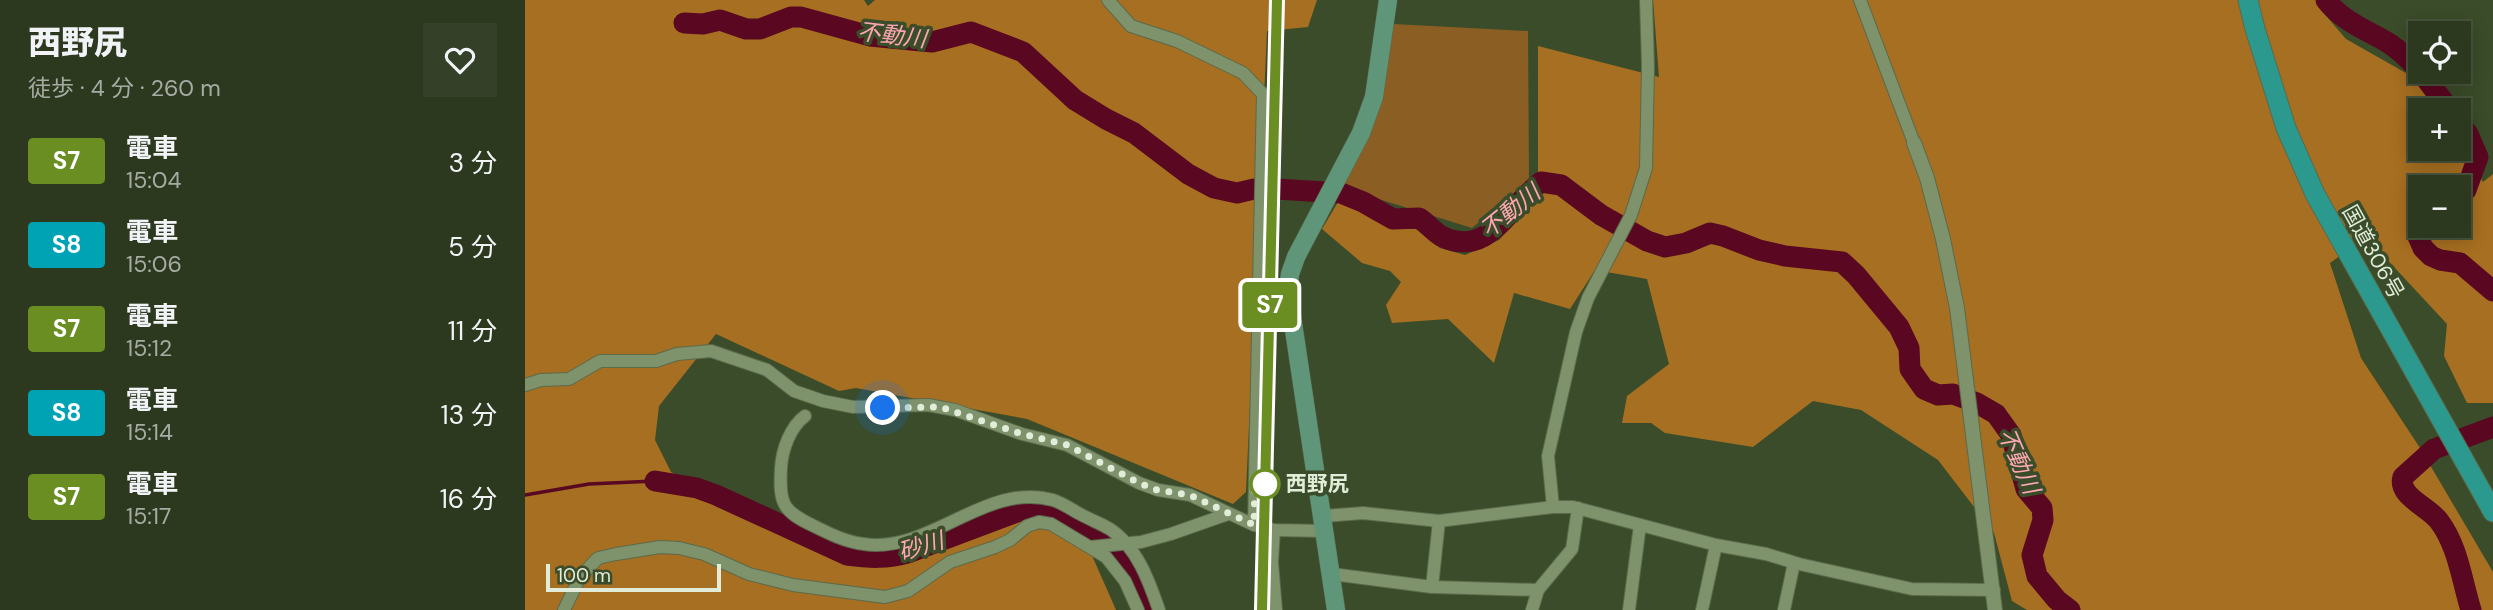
<!DOCTYPE html>
<html lang="ja">
<meta charset="utf-8">
<style>
body{margin:0;font-family:"DM Sans","Noto Sans JP",sans-serif;background:#344028;color:#f1f3f6;height:100vh;display:flex;flex-direction:column;font-size:26px;white-space:nowrap}
*{box-sizing:border-box;margin:0}
p{font-size:23px;color:#a6aca4}
.icon{flex:none;width:38px;height:38px;fill:none;stroke:currentColor;stroke-width:2;stroke-linecap:round;stroke-linejoin:round}
.map{position:relative;flex:1;overflow:hidden}
.sheet{display:flex;flex-direction:column;background:#2c391f;width:525px}
.sheet>*{flex:none}
.badge{padding:0 14px;border-radius:5px;font-size:24px;line-height:46px}
.fabs{position:absolute;left:1883px;top:21px;display:grid;gap:14px}
.fabs a{display:grid;place-items:center;width:63px;height:63px;border-radius:0px;background:#2c391f;box-shadow:0 4px 18px #0003,0 0 0 2px #48533d;font-size:35px}
.scale{position:absolute;left:21px;bottom:18px;width:175px;box-sizing:border-box;padding-left:7px;border:4px solid #e1edd8;border-top:0;font-size:19px;line-height:24px;white-space:nowrap;color:#e1edd8;-webkit-text-stroke:5px #3a4c29;paint-order:stroke}
.you{position:absolute;width:35px;height:35px;margin:-18px;border:5px solid #fff;border-radius:50%;background:#1a73e8;box-shadow:0 0 0 10px #1a73e833}
.map>.badge{position:absolute;translate:-50% -50%;box-shadow:0 0 0 4px #fff}
.round{display:grid;place-items:center;flex:none;width:74px;height:74px;border-radius:0px;background:#344028}
.summary{display:flex;align-items:center;justify-content:space-between;height:119px;padding:0 28px}
h1{font-size:33px;font-weight:800;line-height:52px}
ul{padding:0;list-style:none}
li{display:flex;align-items:center;gap:21px;height:84px;padding:0 28px}
li div{flex:1}
li b{display:block;font-size:26px}
li em{font-style:normal}
li .badge{min-width:77px;font-weight:700;text-align:center}
main{display:flex;flex:1;min-height:0}
.map>svg:first-child{display:block}
</style>
<main>
<section class="sheet">
<div class="summary"><div><h1>西野尻</h1><p>徒歩 · 4 分 · 260 m</p></div><a class="round"><svg class="icon" aria-label="heart" viewBox="0 0 24 24"><path d="M12 20l-8-8c-3-5 5-10 8-4 3-6 11-1 8 4z"/></svg></a></div>
<ul>
<li><span class="badge" style="background:#6b8e23;color:#fff">S7</span><div><b>電車</b><p>15:04</p></div><em>3 分</em></li>
<li><span class="badge" style="background:#00a3b4;color:#fff">S8</span><div><b>電車</b><p>15:06</p></div><em>5 分</em></li>
<li><span class="badge" style="background:#6b8e23;color:#fff">S7</span><div><b>電車</b><p>15:12</p></div><em>11 分</em></li>
<li><span class="badge" style="background:#00a3b4;color:#fff">S8</span><div><b>電車</b><p>15:14</p></div><em>13 分</em></li>
<li><span class="badge" style="background:#6b8e23;color:#fff">S7</span><div><b>電車</b><p>15:17</p></div><em>16 分</em></li>
</ul>
</section>
<div class="map">
<svg width="1968" height="610" viewBox="0 0 1968 610">
<rect width="100%" height="100%" fill="#3a4c29"/>
<!-- green -->
<polygon fill="#8b5f24" points="868,24 1003,31 1004,180 947,228 815,187"/>
<!-- forest -->
<g fill="#a76f21" fill-rule="evenodd">
<polygon points="0,0 339,0 343,6 350,0 792,0 783,27 742,31 721,492 708,504 502,419 331,388 314,391 191,334 134,406 130,440 146,472 162,482 336,554 395,547 510,518 565,551 591,610 0,610"/>
<path d="M 1128,0 L 1791,0 L 1791,4 L 1821,39 L 1888,77 L 1910,110 L 1895,110 L 1895,149 L 1934,149 L 1934,146 L 1958,182 L 1968,174 L 1968,403 L 1942,403 L 1919,356 L 1922,324 L 1841,237 L 1805,263 L 1836,358 L 1895,448 L 1968,572 L 1968,610 L 1502,610 L 1487,601 L 1469,533 L 1413,460 L 1336,410 L 1288,401 L 1228,447 L 1140,433 L 1126,423 L 1097,423 L 1102,396 L 1144,364 L 1122,279 L 1070,270 L 1045,309 L 989,293 L 969,363 L 923,319 L 867,323 L 861,305 L 876,282 L 865,271 L 837,263 L 797,229 L 813,202 L 836,208 L 864,228 L 891,229 L 915,248 L 940,255 L 974,240 L 1013,198 L 1013,46 L 1134,77 ZM 1895,187 L 1934,187 L 1934,226 L 1895,226 Z"/>
</g>
<g fill="none" stroke-linecap="round" stroke-linejoin="round">
<!-- stream -->
<polyline stroke="#5a0721" stroke-width="3.5" points="0,495 64,484 130,481"/>
<!-- river -->
<g stroke="#5a0721" stroke-width="21">
<path d="M 1801,0 C 1818,22 1842,30 1865,44 C 1890,61 1907,87 1925,110"/>
<path d="M 159,23 L 178,24 L 195,20 L 221,29 L 235,29 L 266,17 L 276,17 L 345,36 L 407,42 L 446,32 L 498,52 L 550,100 L 581,119 L 609,133 L 663,174 L 689,188 L 712,193 L 729,189 L 751,189 L 816,193 L 838,202 L 868,219 L 894,218 C 902,223 908,231 916,236 C 964,260 985,204 1016,182 L 1036,185 L 1076,215 L 1122,241 L 1140,247 L 1161,243 L 1185,233 L 1198,236 L 1234,250 L 1260,256 L 1317,262 L 1331,275 L 1374,327 L 1384,348 L 1385,369 L 1399,389 L 1413,395 L 1428,394 L 1452,403 L 1471,414 L 1486,435 L 1501,489 L 1517,508 L 1518,520 L 1507,555 L 1512,576 L 1532,600 L 1545,610"/>
<polyline points="1934,122 1943,134 1953,157 1941,190 1934,196"/>
<polyline points="1897,226 1892,234 1898,248 1906,256 1915,260 1935,263 1968,291"/>
<path d="M 130,481 L 172,488 L 191,495 L 322,555 C 344,558 362,559 383,553 L 500,509 L 523,508 L 540,515 L 580,540 L 602,561 L 614,582 L 625,610"/>
<path d="M 1946,610 C 1937,581 1933,546 1914,521 C 1904,507 1872,496 1878,477 L 1909,449 L 1968,427"/>
</g>
<!-- minor casing -->
<g stroke="#5b6a4b" stroke-width="14">
<g id="minor">
<polyline points="583,0 606,26 652,41 718,73 738,94 729,525"/>
<polyline points="1335,0 1389,143"/>
<polyline points="0,385 16,380 44,379 75,361 131,361 152,354 186,351 242,370 269,391 298,401 328,407 403,405 430,410 497,434 542,445 614,483 633,490 665,495 729,525 749,530 801,531"/>
<path d="M 280,416 C 265,427 257,450 256,468 C 254,503 257,511 289,526 C 305,534 321,542 339,544 C 405,554 461,481 528,500 C 538,503 547,510 557,515 C 566,520 577,524 585,529 C 612,547 624,581 634,610"/>
<polyline points="1028,507 1023,456 1051,332 1063,298 1106,215 1121,168 1123,66 1121,0"/>
<polyline points="799,516 838,513 914,521 1028,507 1048,507 1191,545 1177,610"/>
<polyline points="914,521 907,587 1013,590 1007,610"/>
<polyline points="749,530 747,562 751,610"/>
<polyline points="1191,545 1241,554 1274,564 1387,589 1469,590"/>
<polyline points="566,547 616,542 646,534 703,514"/>
<polyline points="807,574 907,587"/>
<polyline points="1013,590 1047,549 1053,508"/>
<polyline points="39,610 55,577 73,558 91,554 135,547 154,548 179,554 224,574 268,585 360,597 383,591 425,562 470,547 485,540 502,526 514,522 526,524 581,557 600,581 613,610"/>
<polyline points="1104,610 1115,525"/>
<polyline points="1259,610 1269,563"/>
</g>
</g>
<!-- tertiary casing -->
<g stroke="#5b6a4b" stroke-width="16">
<polyline id="tertiary" points="1389,143 1402,178 1418,239 1432,308 1470,610"/>
</g>
<!-- secondary casing -->
<g stroke="#5b6a4b" stroke-width="19">
<polyline id="secondary" points="811,610 763,290 765,274 771,257 836,133 849,97 863,0"/>
</g>
<!-- trunk casing -->
<g stroke="#5b6a4b" stroke-width="21">
<polyline id="trunk" points="1723,0 1730,29 1761,128 1790,194 1968,512"/>
</g>
<!-- minor -->
<use href="#minor" stroke="#7e926b" stroke-width="12"/>
<!-- tertiary -->
<use href="#tertiary" stroke="#7e926b" stroke-width="14"/>
<!-- secondary -->
<use href="#secondary" stroke="#5f9578" stroke-width="18"/>
<!-- trunk -->
<use href="#trunk" stroke="#2c998e" stroke-width="19"/>
<!-- rail -->
<polyline stroke="#bbc8b0" stroke-width="3.5" stroke-dasharray="14 7" stroke-linecap="butt" points="737,610 752,0"/>
</g>
<g fill="none" stroke-linecap="round" stroke-linejoin="round">
<!-- line casing -->
<g stroke="#fff" stroke-width="16">
<polyline id="line" points="737,610 752,0"/>
</g>
<!-- line -->
<use href="#line" stroke="#6b8e23" stroke-width="10"/>
<!-- walk -->
<polyline stroke="#e1edd8" stroke-width="7" stroke-dasharray="0 12.6" points="358,408 415,407 497,434 542,445 614,483 632,490 665,495 729,525 730,474 740,484"/>
</g>
<!-- markers -->
<circle fill="#fff" stroke="#6b8e23" stroke-width="3.5" cx="740" cy="484" r="14"/>
<g text-anchor="middle" dominant-baseline="central" stroke-width="7" stroke-linejoin="round" paint-order="stroke">
<!-- street labels -->
<g font-size="21" fill="#e1edd8" stroke="#3a4c29">
<text transform="translate(1848 252) rotate(61)">国道306号</text>
</g>
<!-- stop labels -->
<g font-size="21" font-weight="bold" fill="#e1edd8" stroke="#3a4c29" text-anchor="start">
<text x="761" y="484">西野尻</text>
</g>
<!-- water labels -->
<g font-size="23" font-style="italic" fill="#fea7b3" stroke="#3a4c29">
<text transform="translate(367 35) rotate(7)">不動川</text>
<text transform="translate(985 211) rotate(-39)">不動川</text>
<text transform="translate(1494 461) rotate(66)">不動川</text>
<text transform="translate(396 546) rotate(-17)">砂川</text>
</g>
</g>
</svg>
<div class="fabs">
<a><svg class="icon" aria-label="locate" viewBox="0 0 24 24"><circle cx="12" cy="12" r="6"/><path d="M12 2v4M12 18v4M2 12h4M18 12h4"/></svg></a>
<a>+</a>
<a>−</a>
</div>
<div class="scale">100 m</div>
<div class="you" style="left:358px;top:408px"></div>
<b class="badge" style="left:745px;top:305px;background:#6b8e23;color:#fff">S7</b>
</div>
</main>
